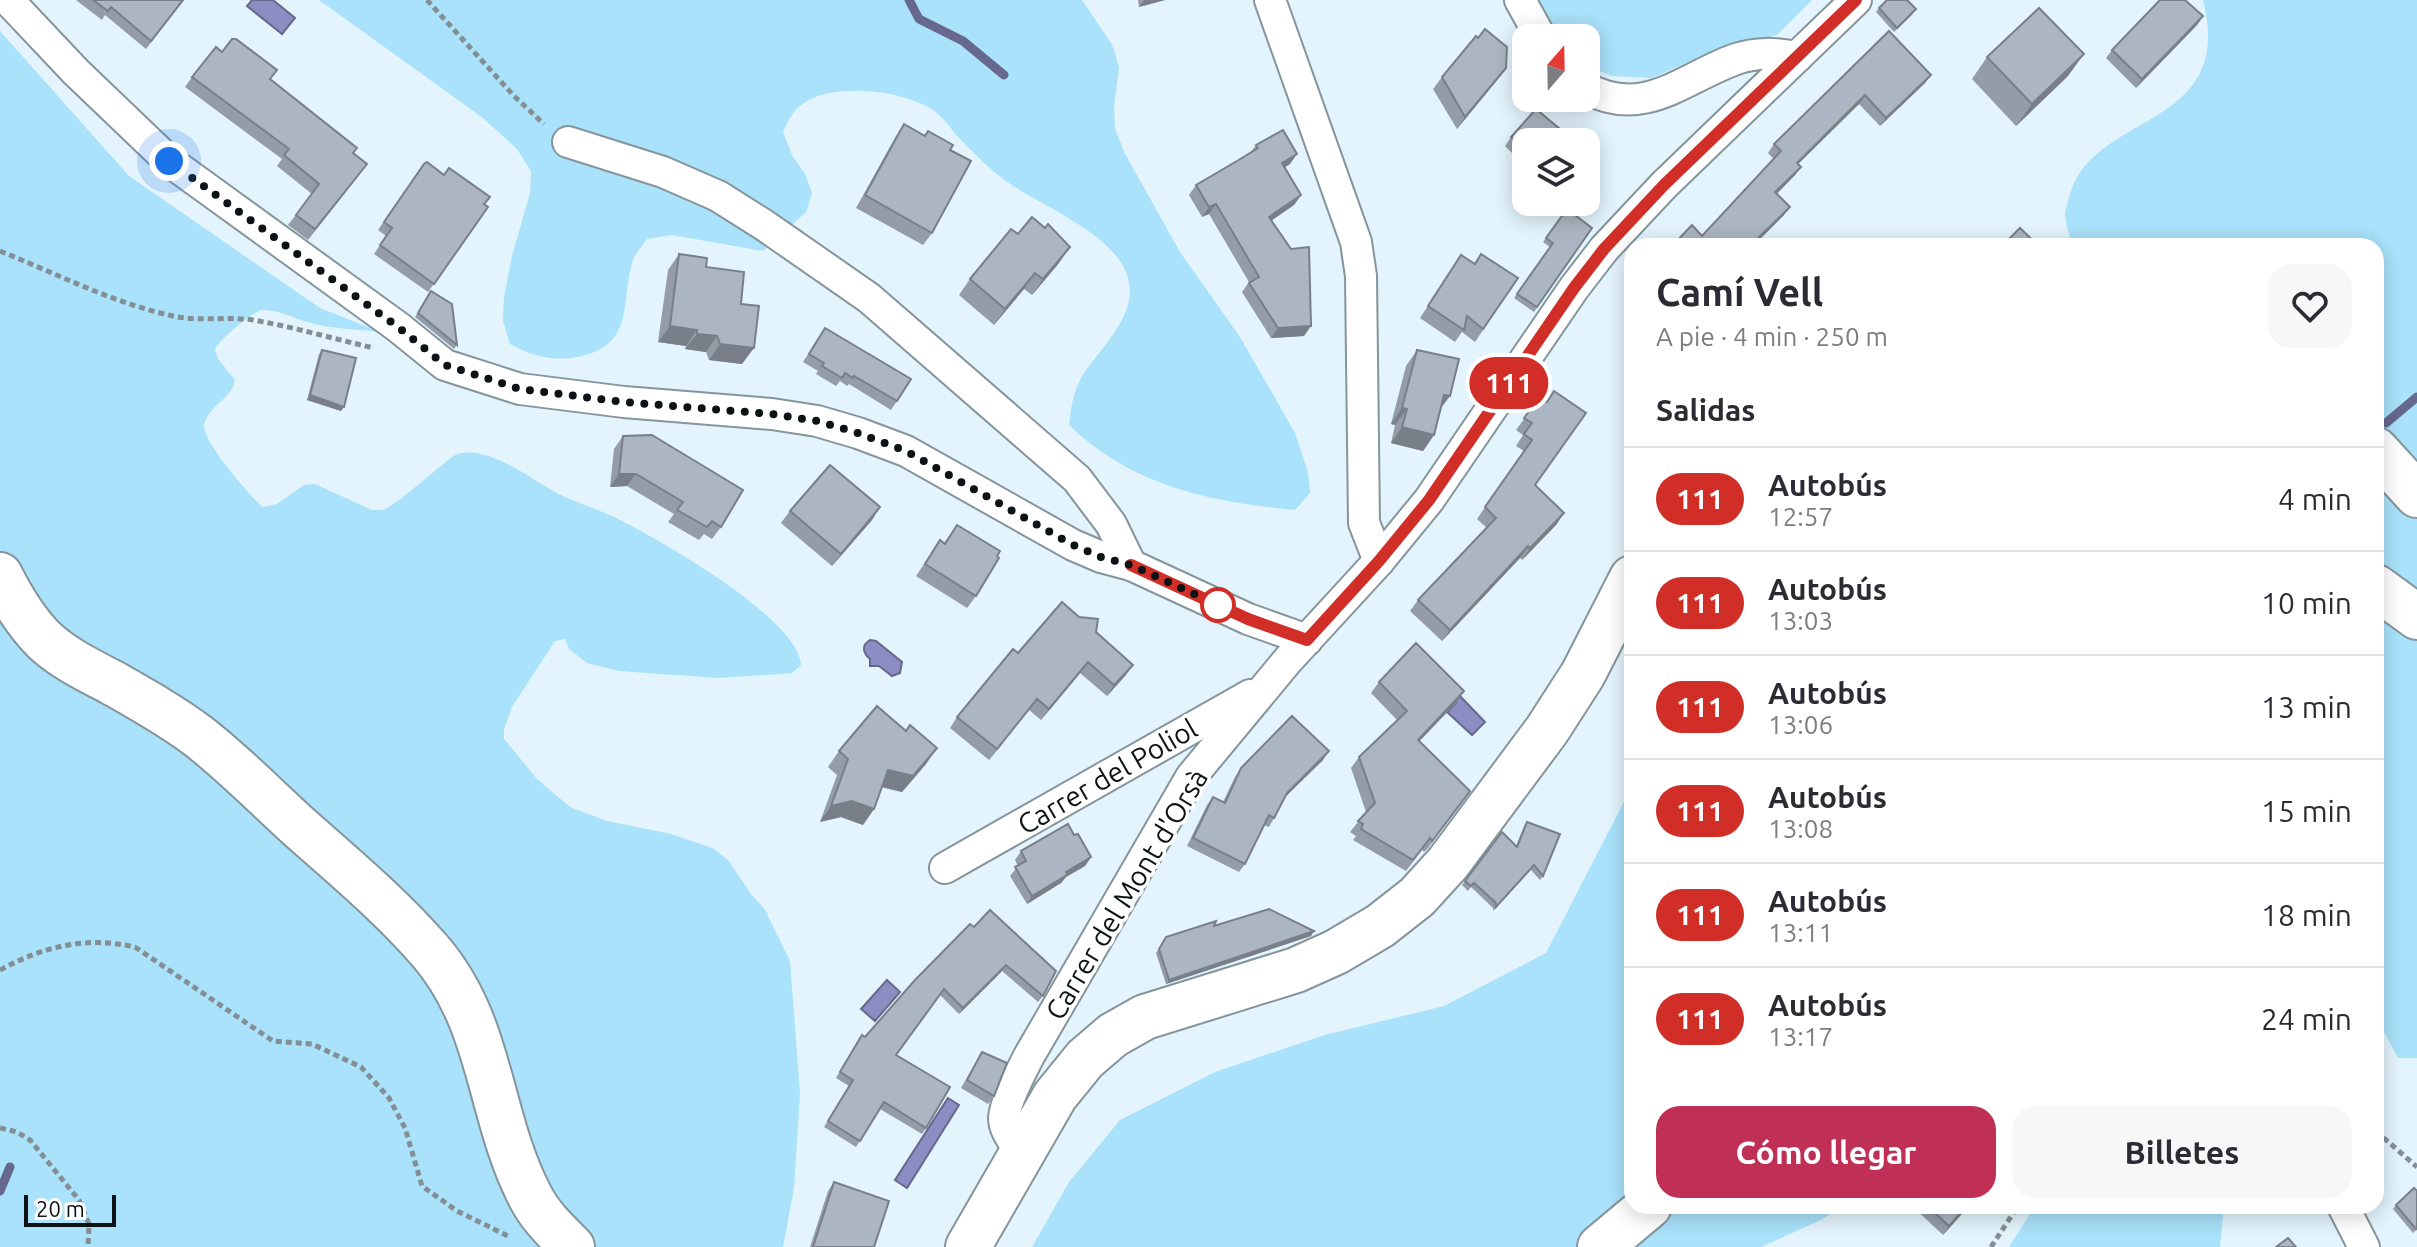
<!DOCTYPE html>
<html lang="es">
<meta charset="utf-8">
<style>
body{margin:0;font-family:Ubuntu,sans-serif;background:#f7f7f7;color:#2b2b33;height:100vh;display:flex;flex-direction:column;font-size:30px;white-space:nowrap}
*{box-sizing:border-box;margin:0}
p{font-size:26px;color:#7c7c81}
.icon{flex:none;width:44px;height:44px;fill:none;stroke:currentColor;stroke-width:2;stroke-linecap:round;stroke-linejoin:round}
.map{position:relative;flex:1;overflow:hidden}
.side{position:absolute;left:1624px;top:238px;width:760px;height:976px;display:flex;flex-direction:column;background:#fff;border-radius:24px;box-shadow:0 4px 20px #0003}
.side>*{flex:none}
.badge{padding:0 16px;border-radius:26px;font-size:28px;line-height:52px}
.needle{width:52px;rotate:20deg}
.fabs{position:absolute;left:1512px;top:24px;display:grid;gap:16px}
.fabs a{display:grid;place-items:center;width:88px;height:88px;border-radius:16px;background:#fff;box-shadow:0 4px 20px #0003;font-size:40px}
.scale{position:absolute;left:24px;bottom:20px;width:92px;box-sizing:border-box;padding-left:8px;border:4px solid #0d1315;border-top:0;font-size:22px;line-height:28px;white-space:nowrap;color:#0d1315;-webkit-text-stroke:6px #fff;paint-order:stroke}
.you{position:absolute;width:40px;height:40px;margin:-20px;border:6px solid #fff;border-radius:50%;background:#1a73e8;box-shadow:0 0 0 12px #1a73e833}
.map>.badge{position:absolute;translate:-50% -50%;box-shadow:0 0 0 4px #fff}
h2{padding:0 32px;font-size:30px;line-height:72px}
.round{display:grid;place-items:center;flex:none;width:84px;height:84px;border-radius:24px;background:#f7f7f7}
.head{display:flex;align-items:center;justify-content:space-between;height:136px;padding:0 32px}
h1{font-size:38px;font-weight:700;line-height:60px}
.primary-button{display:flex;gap:16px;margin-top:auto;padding:16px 32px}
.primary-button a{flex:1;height:92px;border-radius:24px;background:#c03056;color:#fff;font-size:32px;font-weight:700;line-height:92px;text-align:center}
.primary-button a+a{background:#f7f7f7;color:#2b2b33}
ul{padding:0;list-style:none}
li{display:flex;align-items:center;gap:24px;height:104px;padding:0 32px;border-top:2px solid #e1e1e2}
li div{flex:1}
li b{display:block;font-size:30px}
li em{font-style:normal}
li .badge{min-width:88px;font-weight:700;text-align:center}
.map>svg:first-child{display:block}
</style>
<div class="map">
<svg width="2417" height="1247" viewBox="0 0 2417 1247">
<rect width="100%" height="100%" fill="#e3f4fc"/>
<!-- green -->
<g fill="#a9e2fa">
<path d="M 319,0 L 1082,0 L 1113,46 L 1119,68 L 1114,107 L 1115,128 L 1124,152 L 1180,252 L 1240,337 L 1295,433 L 1308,472 L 1310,493 L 1295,510 C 1211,502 1132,486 1069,425 C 1071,408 1073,393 1081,378 C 1097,351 1136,318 1129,283 C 1121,235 1042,207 1006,181 C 988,168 973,152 957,136 C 951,128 944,119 937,113 C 909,91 841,83 809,100 C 795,107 789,118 783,132 L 792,155 L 805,174 L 812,193 L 806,212 L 763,251 L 672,235 L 647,239 C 642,246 636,252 633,260 C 620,300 636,343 582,356 C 555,362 534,357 510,344 L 503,321 L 504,297 L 512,256 L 530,193 L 531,171 L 517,149 L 483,118 Z"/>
<polygon points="1538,0 1812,0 1777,35 1711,52 1652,78 1612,76 1586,66 1586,38 1559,38"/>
<path d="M 2203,0 L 2417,0 L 2417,1058 L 2398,1058 L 2376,1017 L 2376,246 L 2073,246 C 2070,237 2066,225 2065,216 C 2065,210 2068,203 2069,198 C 2090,110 2237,132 2203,0 Z"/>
<path d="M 0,31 L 129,176 L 320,308 L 380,332 C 357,329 333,329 311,323 C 295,319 278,309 262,310 C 253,311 219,340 215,349 L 218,359 L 235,380 C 232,396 218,401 209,414 C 208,415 204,423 204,425 C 203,443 249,494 262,507 L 277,504 L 304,485 L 315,484 L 372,510 L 384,510 L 402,498 L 453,456 C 485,440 533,482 563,496 C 580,504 597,509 614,517 C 655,537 799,618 801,665 L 792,673 L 718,678 L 619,671 L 587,663 L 569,649 L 565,639 L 555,641 L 512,707 L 504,729 L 504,739 L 537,779 L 570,807 L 607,821 L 671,834 L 713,848 L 728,860 L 751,894 L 765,910 L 790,961 L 800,1094 L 794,1188 L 783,1247 L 0,1247 Z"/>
<polygon points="1632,786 1632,1206 1843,1206 1821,1220 1761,1247 1032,1247 1069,1182 1120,1120 1215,1072 1325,1035 1444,1006 1546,953"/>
<polygon points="2035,1206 2224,1206 2220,1247 2009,1247"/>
</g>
<!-- water -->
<g fill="#8c8dc2" stroke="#66688e" stroke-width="2">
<polygon points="252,0 273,0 295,18 282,34 247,6"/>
<path d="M 870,640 L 876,641 L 902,662 L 900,673 L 892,676 L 879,666 L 870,666 L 870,659 C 863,653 861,645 870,640 Z"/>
<polygon points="1457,693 1485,722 1472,735 1447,712 1456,703"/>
<polygon points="887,980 900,992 875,1021 861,1009"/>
<polygon points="948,1098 959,1105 907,1188 895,1180"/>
</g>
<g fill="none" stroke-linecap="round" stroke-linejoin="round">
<!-- stream -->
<g stroke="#66688e" stroke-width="9">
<polyline points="909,0 919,19 963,41 1004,75"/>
<polyline points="2386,423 2417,397"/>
<polyline points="0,1191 10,1167"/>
</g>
<!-- minor casing -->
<g stroke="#85959c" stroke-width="34">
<g id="minor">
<polyline points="8,0 76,72 169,161 398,327 445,365 520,389 624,402 772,414 817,421 858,433 906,451 1073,545 1101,557 1131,565 1248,619 1307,640"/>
<polyline points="1270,0 1356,242 1361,276 1364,523 1379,561"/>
<polyline points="1520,0 1541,38"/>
<path d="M 1586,88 C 1644,120 1685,77 1736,59 C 1757,52 1776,53 1797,57"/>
<polyline points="568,142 663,172 718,196 764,225 869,298 1077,479 1111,524 1131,565"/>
<polyline points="945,868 1250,695"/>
<path d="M 1021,1153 C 1015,1143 1004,1131 1004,1118 C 1005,1101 1022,1070 1029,1056 L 1191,777 L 1288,660 L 1379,561 L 1429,500 L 1574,288 L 1604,249 L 1664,185 L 1856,0"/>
<polyline points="2343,1206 2364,1247"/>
</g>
</g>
<!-- secondary casing -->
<g stroke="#85959c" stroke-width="48">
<g id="secondary">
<polyline points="2376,450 2417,495"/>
<path d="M 0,575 C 12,599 25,621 44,640 C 63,658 88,670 111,682 C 141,699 170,715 198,736 C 233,763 265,796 298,826 C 343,866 390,905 430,951 C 493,1024 488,1115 530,1196 C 540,1216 556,1231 572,1247"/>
<polyline points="2376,587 2417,617"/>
<polyline points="968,1247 1055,1096 1085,1059 1113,1035 1145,1017 1296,970 1336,952 1380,926 1417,897 1448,863 1547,730 1583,674 1632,578"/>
<polyline points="1600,1247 1649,1206"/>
</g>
</g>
<!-- path -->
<g stroke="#838f95" stroke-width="5" stroke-dasharray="6 4" stroke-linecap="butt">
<polyline points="427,0 514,96 544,124"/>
<path d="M 0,251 C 57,274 113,303 173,316 C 200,322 226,316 253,320 C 294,327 334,339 374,348"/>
<path d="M 0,970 C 45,946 85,936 135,947 L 273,1041 L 312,1044 L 361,1067 L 389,1098 L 405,1128 L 422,1186 L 457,1211 L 510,1237"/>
<polyline points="0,1128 17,1132 30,1140 79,1200 89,1224 88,1247"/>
<polyline points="2376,1131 2417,1167"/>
<polyline points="1991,1247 2018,1206"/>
</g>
<!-- minor -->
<use href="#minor" stroke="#fff" stroke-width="30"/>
<!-- secondary -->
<use href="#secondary" stroke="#fff" stroke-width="44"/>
</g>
<!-- wall -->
<g fill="#949da7">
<polygon points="76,0 184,0 146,49 105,15 102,20"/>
<polygon points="1138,0 1165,0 1139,7"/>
<polygon points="1879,8 1913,14 1894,32 1876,12"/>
<polygon points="2203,16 2197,25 2136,88 2106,58 2112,50"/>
<polygon points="1889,31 1931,75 1925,83 1880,126 1859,104 1798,164 1801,167 1795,175 1777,194 1784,215 1753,246 1672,246 1702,236 1774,159 1768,153 1774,144"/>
<polygon points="1478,38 1497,80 1457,129 1433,89 1442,77"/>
<polygon points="222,52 271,80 353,153 360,174 308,240 288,225 312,194 277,166 282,159 185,87 192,77"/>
<polygon points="1987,57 2068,76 2016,126 1972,79"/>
<polygon points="904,124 924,135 928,131 950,150 932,233 923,245 856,208 896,136"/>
<polygon points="1511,137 1586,155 1526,161 1519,160 1505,146"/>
<polygon points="1256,145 1290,164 1285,167 1301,195 1294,205 1272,220 1304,336 1271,338 1242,292 1249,282 1209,214 1202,217 1189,195 1196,185 1251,152"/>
<polygon points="424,164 444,175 488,207 428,292 374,254 386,236 378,230"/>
<polygon points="1567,209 1592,228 1534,312 1514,298 1550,247 1543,242"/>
<polygon points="679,254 706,267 741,304 742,364 709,360 706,352 685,349 686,346 658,342 668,270"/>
<polygon points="1481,254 1518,278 1475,342 1462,332 1455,342 1420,318 1461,255 1474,264"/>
<polygon points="1059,263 1032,295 1024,289 994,325 959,295 970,279"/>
<polygon points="431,291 457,345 454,349 415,317"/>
<polygon points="825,328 897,401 891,410 849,384 847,386 840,381 836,386 816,374 818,371 803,362"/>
<polygon points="322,350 341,411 307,400 319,354"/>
<polygon points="1417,350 1441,409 1434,435 1423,451 1391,443 1395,425 1391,424 1406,366"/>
<polygon points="1540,397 1535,485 1564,513 1556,525 1522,560 1520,558 1442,641 1410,611 1418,600 1487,528 1477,519 1524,451 1516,446 1523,435 1516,430"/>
<polygon points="623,436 721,527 712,539 704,534 699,540 668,522 674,514 627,486 610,487 614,449"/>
<polygon points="880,507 872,520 832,566 781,523 790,511"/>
<polygon points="957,525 976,596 967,608 916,576 940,540 944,543"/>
<polygon points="1096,632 1133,665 1125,676 1107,696 1080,673 1041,720 1029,710 989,760 950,728 957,717 1018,653"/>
<polygon points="1379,682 1464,691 1457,702 1419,741 1470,791 1429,847 1424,852 1422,850 1406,871 1353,840 1356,836 1350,832 1366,812 1351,768 1359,757 1397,720 1371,693"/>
<polygon points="839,751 926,764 902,792 882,787 874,809 863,825 841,817 820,822 837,775 828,767"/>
<polygon points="1323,760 1284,798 1274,818 1269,827 1264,825 1245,864 1239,872 1187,846 1207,805 1213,797 1223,802 1235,777 1241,768"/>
<polygon points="1527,822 1543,876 1540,880 1531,870 1493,911 1493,908 1471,887 1468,891 1462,885 1502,832 1516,846 1524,826"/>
<polygon points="1074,835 1091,857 1085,866 1066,877 1061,883 1027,904 1010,876 1018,866 1015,860 1021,851"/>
<polygon points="970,924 1043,996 1038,1002 1002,971 959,1014 940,995 896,1055 926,1128 922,1134 880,1109 856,1147 824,1127 849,1086 836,1078 858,1041 865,1037"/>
<polygon points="1214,926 1311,936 1166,984 1156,953 1166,937"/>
<polygon points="982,1052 994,1096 988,1104 961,1088"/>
<polygon points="834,1182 874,1247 810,1247 828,1191"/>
<polygon points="2396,1205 2417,1229 2413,1233 2393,1209"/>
<polygon points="1912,1206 1969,1206 1943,1235"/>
</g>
<!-- shaded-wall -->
<g fill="#787f88">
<polygon points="1144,0 1165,0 1139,7"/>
<polygon points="2203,16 2197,25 2136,88 2142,79"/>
<polygon points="2084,54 2068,76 2016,126 2032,104"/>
<polygon points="1506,68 1497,80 1457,129 1465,117"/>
<polygon points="1931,75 1925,83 1880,126 1886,118"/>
<polygon points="1865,95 1859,104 1791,171 1797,163"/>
<polygon points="1525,152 1526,152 1526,161 1519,160"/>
<polygon points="1297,154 1290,164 1275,173 1282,163"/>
<polygon points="1801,167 1795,175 1769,201 1775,192"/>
<polygon points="1301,195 1294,205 1262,227 1269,217"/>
<polygon points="1216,204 1209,214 1202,217 1209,207"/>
<polygon points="1790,207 1784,215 1753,246 1750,246"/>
<polygon points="1070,247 1059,263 1032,295 1043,279"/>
<polygon points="1035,273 1024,289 994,325 1005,309"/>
<polygon points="670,326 697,330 686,346 658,342"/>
<polygon points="1311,326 1304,336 1271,338 1278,328"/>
<polygon points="697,334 717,336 706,352 685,349"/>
<polygon points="720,344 754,348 742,364 709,360"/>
<polygon points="310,395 344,407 341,411 307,400"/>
<polygon points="1444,395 1450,396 1438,412"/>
<polygon points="1402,408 1407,409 1395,425 1391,424"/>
<polygon points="1402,427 1434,435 1423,451 1391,443"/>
<polygon points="619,474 636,474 627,486 610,487"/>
<polygon points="880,507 872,520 832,566 841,554"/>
<polygon points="1564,513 1556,525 1522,560 1530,548"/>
<polygon points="1528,546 1520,558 1442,641 1450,630"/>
<polygon points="1088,662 1080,673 1041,720 1049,709"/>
<polygon points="1133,665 1125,676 1107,696 1114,685"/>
<polygon points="1464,691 1457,702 1410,751 1418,740"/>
<polygon points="1037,699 1029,710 989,760 997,749"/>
<polygon points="937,748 926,764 902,792 877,786 888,770"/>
<polygon points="1329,751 1323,760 1281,801 1287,793"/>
<polygon points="852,801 874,809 863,825 841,817 820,822 831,806"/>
<polygon points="1091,857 1085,866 1066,877 1061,883 1027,904 1032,896 1066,872"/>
<polygon points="1314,931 1311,936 1166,984 1169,980"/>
<polygon points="1006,965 1002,971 959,1014 963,1008"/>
<polygon points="1967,1206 1969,1206 1943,1235 1949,1226"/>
</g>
<!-- building -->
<g fill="#acb6c2" stroke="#787f88" stroke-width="2">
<polygon points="93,0 183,0 151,41 111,7 108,11"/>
<polygon points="1887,0 1907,0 1916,9 1897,28 1879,8"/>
<polygon points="2160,0 2185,0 2203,16 2142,79 2112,50"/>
<polygon points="2039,8 2084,54 2032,104 1987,57"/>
<polygon points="1485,29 1507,47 1506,68 1465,117 1442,77 1476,36 1478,38"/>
<polygon points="1889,31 1931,75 1886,118 1865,95 1797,163 1801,167 1775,192 1790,207 1750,246 1672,246 1692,225 1702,236 1781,151 1774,144"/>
<polygon points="232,39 236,39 277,70 270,79 357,148 353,153 367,164 315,229 296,215 319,184 284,155 289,149 192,77 216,47 222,52"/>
<polygon points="1536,109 1566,134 1589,139 1586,155 1586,142 1526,142 1526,152 1525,152 1511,137"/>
<polygon points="904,124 925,136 928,131 953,145 950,150 971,161 932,233 865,195"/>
<polygon points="1283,130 1297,154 1282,163 1301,195 1269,217 1291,249 1309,247 1311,326 1278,328 1249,283 1259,277 1216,204 1209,207 1196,185 1237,161 1258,148 1256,145"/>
<polygon points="427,162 444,175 449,168 490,197 484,204 488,207 434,284 380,245 392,228 384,222 424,164"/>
<polygon points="1567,209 1592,228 1537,307 1517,294 1553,243 1546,238"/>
<polygon points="1032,217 1045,228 1048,224 1070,247 1043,279 1035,273 1005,309 970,279 1011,229 1018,234"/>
<polygon points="2020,228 2039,246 2002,246"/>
<polygon points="679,254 707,258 706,267 744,272 741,304 759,306 754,348 720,344 717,336 697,334 697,330 670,326"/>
<polygon points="1481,254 1518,278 1483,329 1467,316 1464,330 1428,306 1461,255 1475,264"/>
<polygon points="431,291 452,304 457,345 418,313"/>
<polygon points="825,328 911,379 897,401 854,376 853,378 845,373 842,378 822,366 824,363 809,354"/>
<polygon points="322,350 356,358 344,407 310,395"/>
<polygon points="1417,350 1459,359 1450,396 1444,395 1434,435 1402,427 1407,409 1402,408"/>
<polygon points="1554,391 1586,413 1535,485 1564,513 1530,548 1528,546 1450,630 1418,600 1496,518 1485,507 1532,440 1524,434 1532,423 1524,418 1540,397 1547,402"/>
<polygon points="652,435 743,490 721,527 712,521 707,527 677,510 683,502 636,474 619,474 623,436"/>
<polygon points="830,465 880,507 841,554 790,511"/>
<polygon points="957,525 1000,551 997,556 999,558 976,596 925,564 940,540 945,544"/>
<polygon points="1062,602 1079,617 1098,619 1096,632 1133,665 1114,685 1088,662 1049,709 1037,699 997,749 957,717 1013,649 1018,653"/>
<polygon points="1416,643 1464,691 1418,740 1470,791 1436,836 1432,841 1430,838 1413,860 1361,829 1363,824 1358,821 1375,803 1359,757 1407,711 1379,682"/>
<polygon points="877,706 906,731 910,725 937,748 913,776 888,770 874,809 852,801 831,806 848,759 839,751"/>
<polygon points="1292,716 1329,751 1287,793 1274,818 1269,815 1245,864 1193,838 1213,797 1225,803 1241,768"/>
<polygon points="1527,822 1560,834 1543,876 1534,865 1496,907 1496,903 1474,883 1471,886 1465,881 1502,832 1517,847"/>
<polygon points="1068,824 1074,835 1078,834 1091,857 1066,872 1067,875 1032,896 1015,867 1026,861 1021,851"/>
<polygon points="1269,909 1314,931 1169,980 1159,949 1166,937 1216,921 1214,926"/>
<polygon points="990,910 1056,971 1043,996 1006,965 963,1008 944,989 896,1055 950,1087 926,1128 884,1102 860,1141 828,1121 853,1080 840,1072 862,1035 865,1037 915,980 970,924 974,927"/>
<polygon points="982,1052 1007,1063 994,1096 967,1080"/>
<polygon points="834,1182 889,1201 874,1247 813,1247"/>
<polygon points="2414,1188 2417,1191 2417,1227 2416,1229 2396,1205"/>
<polygon points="1927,1206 1967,1206 1949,1226"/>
<polygon points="2288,1238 2296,1247 2276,1247"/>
</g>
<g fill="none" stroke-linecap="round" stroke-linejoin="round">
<!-- line casing -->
<g stroke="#fff" stroke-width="18">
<polyline id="line" points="1131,565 1248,619 1307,640 1379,561 1429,500 1574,288 1604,249 1664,185 1856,0"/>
</g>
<!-- line -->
<use href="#line" stroke="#d02e26" stroke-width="12"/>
<!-- walk -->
<polyline stroke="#0d1315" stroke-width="8" stroke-dasharray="0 14.4" points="169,161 398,327 445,365 520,389 624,402 772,414 817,421 858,433 906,451 1073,545 1101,557 1131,565 1218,605"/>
</g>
<!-- markers -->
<circle fill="#fff" stroke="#d02e26" stroke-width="4" cx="1218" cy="605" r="16"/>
<g text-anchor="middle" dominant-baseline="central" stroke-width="7" stroke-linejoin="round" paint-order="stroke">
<!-- street labels -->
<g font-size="28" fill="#0d1315" stroke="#fff">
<text transform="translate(1107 776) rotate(-30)">Carrer del Poliol</text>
<text transform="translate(1126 894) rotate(-59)">Carrer del Mont d'Orsà</text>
</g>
</g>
</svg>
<div class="fabs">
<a><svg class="needle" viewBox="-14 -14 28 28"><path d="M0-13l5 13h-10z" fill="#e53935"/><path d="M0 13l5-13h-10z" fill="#7c7c81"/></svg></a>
<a><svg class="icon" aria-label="layers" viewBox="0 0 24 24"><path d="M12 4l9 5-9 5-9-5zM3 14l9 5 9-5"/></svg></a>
</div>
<div class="scale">20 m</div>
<div class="you" style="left:169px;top:161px"></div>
<b class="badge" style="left:1509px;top:383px;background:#d02e26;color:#fff">111</b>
<section class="side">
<div class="head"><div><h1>Camí Vell</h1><p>A pie · 4 min · 250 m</p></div><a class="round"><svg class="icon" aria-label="heart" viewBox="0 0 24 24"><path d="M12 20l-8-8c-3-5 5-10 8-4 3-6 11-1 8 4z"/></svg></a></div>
<h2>Salidas</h2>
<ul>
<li><span class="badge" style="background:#d02e26;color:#fff">111</span><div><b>Autobús</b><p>12:57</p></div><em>4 min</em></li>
<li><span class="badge" style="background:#d02e26;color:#fff">111</span><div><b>Autobús</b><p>13:03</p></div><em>10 min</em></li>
<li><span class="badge" style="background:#d02e26;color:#fff">111</span><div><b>Autobús</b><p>13:06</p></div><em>13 min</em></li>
<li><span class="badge" style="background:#d02e26;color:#fff">111</span><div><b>Autobús</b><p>13:08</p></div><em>15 min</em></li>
<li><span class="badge" style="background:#d02e26;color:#fff">111</span><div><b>Autobús</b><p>13:11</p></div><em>18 min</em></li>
<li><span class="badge" style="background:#d02e26;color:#fff">111</span><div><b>Autobús</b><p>13:17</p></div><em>24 min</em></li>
</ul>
<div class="primary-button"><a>Cómo llegar</a><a>Billetes</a></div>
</section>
</div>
